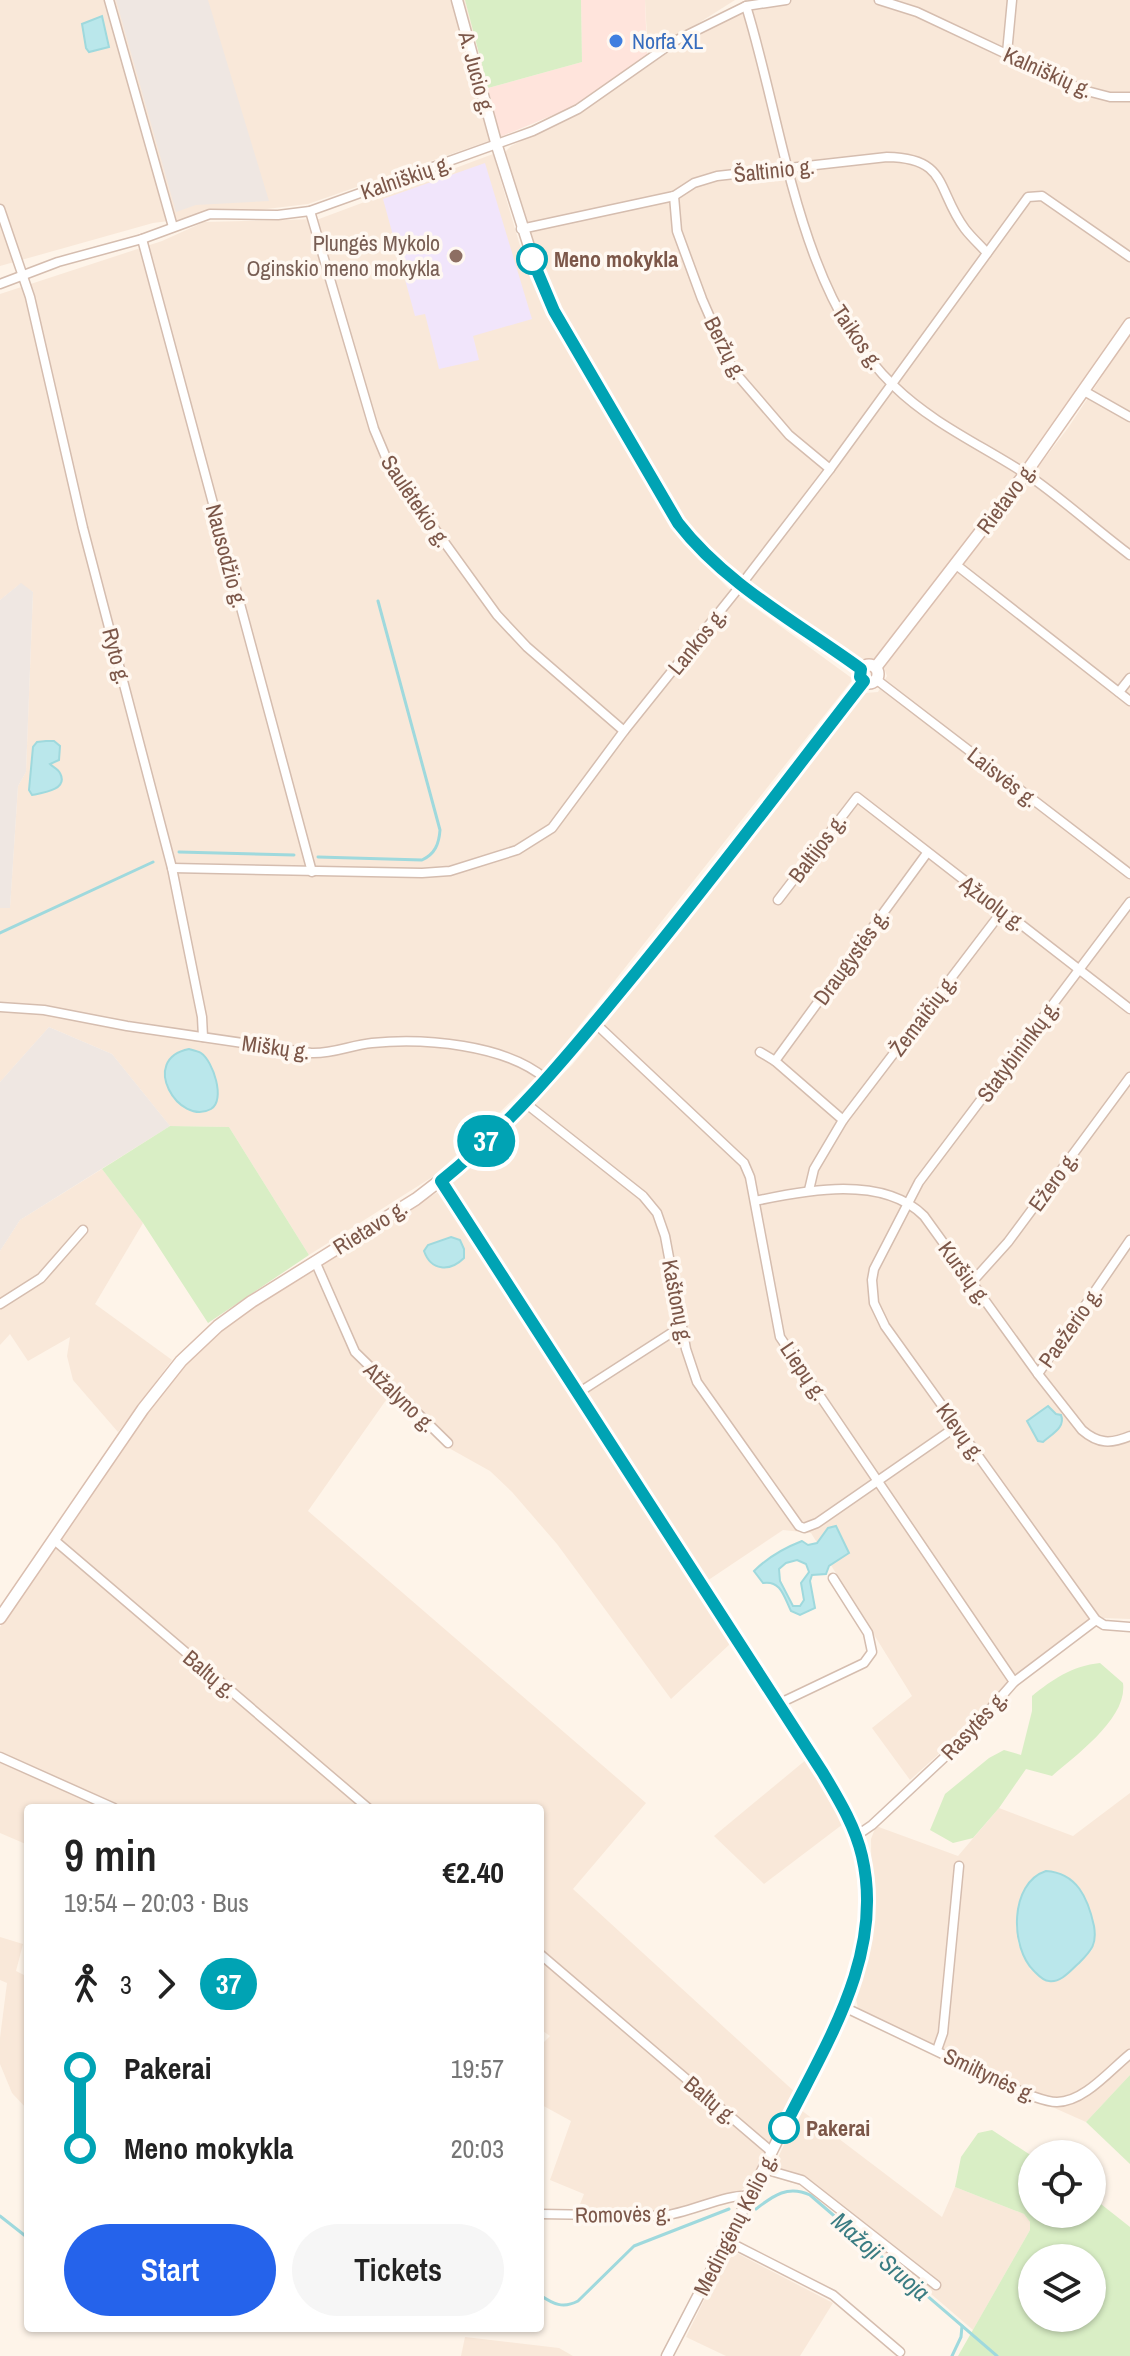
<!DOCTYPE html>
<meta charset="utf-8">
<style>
body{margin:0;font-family:"Archivo Narrow",sans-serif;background:#f6f6f6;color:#222;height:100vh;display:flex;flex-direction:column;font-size:30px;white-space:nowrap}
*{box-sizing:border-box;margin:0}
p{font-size:26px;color:#767676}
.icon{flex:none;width:44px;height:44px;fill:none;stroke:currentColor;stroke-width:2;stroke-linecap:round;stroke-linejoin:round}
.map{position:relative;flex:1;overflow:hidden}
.sheet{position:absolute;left:24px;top:1804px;width:520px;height:528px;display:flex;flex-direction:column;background:#fff;border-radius:8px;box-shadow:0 2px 6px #0004}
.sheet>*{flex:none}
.badge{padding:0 16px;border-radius:26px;font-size:28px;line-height:52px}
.tools{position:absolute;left:1018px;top:2140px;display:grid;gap:16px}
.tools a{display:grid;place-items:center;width:88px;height:88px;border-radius:50%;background:#fff;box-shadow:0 2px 6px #0004;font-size:40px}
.map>.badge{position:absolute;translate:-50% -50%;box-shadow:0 0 0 4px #fff}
.legs{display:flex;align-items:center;gap:12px;height:88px;padding:0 40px;font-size:26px}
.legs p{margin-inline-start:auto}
.overview{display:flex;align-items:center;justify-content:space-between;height:136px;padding:0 40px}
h1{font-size:44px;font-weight:600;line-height:60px}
.action{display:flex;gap:16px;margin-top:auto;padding:16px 40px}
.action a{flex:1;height:92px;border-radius:48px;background:#2563eb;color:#fff;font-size:32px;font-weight:600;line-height:92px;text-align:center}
.action a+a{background:#f6f6f6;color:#222}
ul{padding:0 40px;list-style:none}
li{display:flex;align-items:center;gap:28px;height:80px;font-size:30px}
li i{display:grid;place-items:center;width:12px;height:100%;margin:0 10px;background:currentColor}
li i::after{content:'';width:20px;height:20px;margin:-10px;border:6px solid;border-radius:50%;background:#fff}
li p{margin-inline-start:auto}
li:first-child i{background:linear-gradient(#0000 50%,currentColor 0)}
li:last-child i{background:linear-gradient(currentColor 50%,#0000 0)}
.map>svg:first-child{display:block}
</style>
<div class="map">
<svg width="1130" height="2356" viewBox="0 0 1130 2356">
<rect width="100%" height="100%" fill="#fef4e9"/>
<!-- residential -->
<g fill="#f9e8d9" fill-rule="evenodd">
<polygon points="0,0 465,0 500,137 308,204 153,223 0,266"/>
<polygon points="645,0 735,0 648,55"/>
<polygon points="751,0 1130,0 1130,327 875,662 863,663 718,561 698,541 683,521 562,319 542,272 506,160 506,151 511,146 587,108 688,39 732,16"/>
<polygon points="493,154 521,249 541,300 676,535 728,588 853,679 549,1064 437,1174 309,1255 229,1127 170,1126 112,1054 49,1027 0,1082 0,908 10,907 18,786 26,772 33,592 20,584 0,600 0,294 162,241 204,222 319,219"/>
<polygon points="1130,334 1130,1619 1103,1618 1086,1626 1008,1681 984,1713 910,1780 872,1728 912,1696 811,1533 783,1530 695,1589 730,1644 671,1699 557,1544 512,1492 490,1471 447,1447 391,1393 308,1511 646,1803 573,1889 797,2094 754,2179 738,2193 669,2212 577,2212 584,2194 550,2180 571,2121 540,2104 540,2046 550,2036 540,2029 540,1808 28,1808 28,1845 0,1833 0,1627 170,1381 205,1344 267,1297 451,1184 572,1065 678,935 865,693 878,692 887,676 884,668 1068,428"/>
<polygon points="102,1169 143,1223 95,1304 172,1360 118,1432 73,1380 67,1356 70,1337 28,1361 10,1334 0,1345 0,1251 20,1220"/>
<polygon points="807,1759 847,1821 764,1884 714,1836"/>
<path d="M 1130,1793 L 1130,2075 L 1086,2122 L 1050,2106 L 1047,2098 L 858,2009 L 855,1993 L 865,1968 L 872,1932 L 871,1839 L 876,1826 L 958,1856 L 999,1808 L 1073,1836 ZM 1077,1885 L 1093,1923 L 1092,1950 L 1065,1976 L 1047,1981 L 1030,1969 L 1018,1943 L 1016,1919 L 1018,1909 Z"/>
<polygon points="0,1937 23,1944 16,1971 28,1977 28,2110 12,2093 0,2064 0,2038 7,1983 0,1980"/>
<polygon points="801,2110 942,2217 955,2187 1024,2214 1030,2222 1030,2230 973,2330 817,2196 803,2186 769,2176"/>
<polygon points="729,2249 833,2303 800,2356 726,2356 686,2337"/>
<polygon points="465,2337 559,2348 573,2356 461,2356"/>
</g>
<!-- commercial -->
<polygon fill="#ffe4dc" points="581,0 645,0 647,55 570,108 500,137 488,88 582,62"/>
<!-- industrial -->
<g fill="#efe7e2">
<polygon points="116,0 208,0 269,201 196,205 176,212"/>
<polygon points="21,583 33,592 26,772 18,786 10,908 0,908 0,600"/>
<polygon points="49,1027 112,1054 170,1126 20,1220 0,1251 0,1082"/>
</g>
<!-- education -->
<polygon fill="#f1e5fb" points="485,163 532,319 473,336 479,360 439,369 425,314 415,316 383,199"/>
<!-- green -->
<g fill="#d9eec5" fill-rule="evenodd">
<polygon points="465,0 581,0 582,62 488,88"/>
<polygon points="170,1126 229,1127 309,1255 208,1323 143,1223 102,1169"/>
<path d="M 1100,1663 L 1123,1683 C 1128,1718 1076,1755 1052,1776 L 1026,1769 L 999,1808 L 973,1838 L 953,1843 L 930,1830 L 945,1794 L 989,1758 L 1004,1750 L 1021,1755 L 1032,1711 L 1032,1696 C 1053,1679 1072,1666 1100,1663 Z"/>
<polygon points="1130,2075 1130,2164 1086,2122"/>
<path d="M 992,2130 L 1032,2156 L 1032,2214 L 1092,2214 L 1092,2197 L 1130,2227 L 1130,2356 L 958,2356 L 1030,2230 L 1030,2222 L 1024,2214 L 955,2187 L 961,2157 L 978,2133 ZM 1032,2258 L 1092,2258 L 1092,2318 L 1032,2318 Z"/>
</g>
<!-- water -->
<g fill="#bae7eb" stroke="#9fd9dd" stroke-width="2" fill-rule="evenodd">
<polygon points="102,16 109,47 89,52 86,48 82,24"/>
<path d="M 46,741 L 54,741 L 60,746 L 59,760 L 50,764 C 53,767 58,769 60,773 C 69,790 42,793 32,795 L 29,790 L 33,747 L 37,742 Z"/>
<path d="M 189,1049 C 193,1050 198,1051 201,1053 C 213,1061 226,1100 211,1109 C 179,1127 138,1059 189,1049 Z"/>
<path d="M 451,1237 L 460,1240 L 464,1249 L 464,1258 C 450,1272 431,1271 424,1251 L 428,1245 Z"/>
<path d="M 1048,1406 L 1056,1414 L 1061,1415 C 1066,1427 1052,1434 1043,1442 L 1038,1441 L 1027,1421 Z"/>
<path d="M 836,1526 L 849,1553 L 829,1566 L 826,1574 L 812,1575 L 810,1581 L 815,1608 L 800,1615 L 791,1611 C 784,1597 781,1580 763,1583 L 754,1571 C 768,1557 784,1548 802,1541 L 808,1545 L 817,1543 L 828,1528 ZM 797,1560 L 806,1564 L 809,1572 L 801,1583 L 804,1600 L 800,1606 L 793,1606 L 780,1581 L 779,1569 L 786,1563 Z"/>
<path d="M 1046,1871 C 1077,1873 1088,1898 1094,1926 C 1097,1944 1092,1950 1079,1963 C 1071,1970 1061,1983 1049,1981 C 1043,1981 1038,1975 1034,1971 C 1010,1948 1009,1883 1046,1871 Z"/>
</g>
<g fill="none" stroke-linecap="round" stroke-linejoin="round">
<!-- stream -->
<g stroke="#9fd9dd" stroke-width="3">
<polyline points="179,852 294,855"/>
<path d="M 318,857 L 422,860 C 435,854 439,844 440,830 L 378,601"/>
<polyline points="0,933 153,862"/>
<path d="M 756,2209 C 774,2195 788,2185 810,2195 L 997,2356"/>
<polyline points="0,2216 28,2238"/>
<path d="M 540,2295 C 553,2304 563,2309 578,2301 L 634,2246 L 729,2209"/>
<polyline points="952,2356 961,2337 962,2326"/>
</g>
<!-- minor casing -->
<g stroke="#d5bdaf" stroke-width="11">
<g id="minor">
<polyline points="109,0 173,227"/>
<polyline points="879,0 917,12 1083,90 1110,97 1130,97"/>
<path d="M 746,6 C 784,128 798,294 894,386 C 935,426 988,448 1035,480 C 1067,503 1098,531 1130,555"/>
<polyline points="1007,53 1012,0"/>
<polyline points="674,196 677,231 702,299 733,370 789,435 830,469"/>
<polyline points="0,209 30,297 83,528 172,868 202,1017 203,1037"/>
<polyline points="310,211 374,429 390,467 497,615 527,647 624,731"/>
<path d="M 521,229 L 674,196 L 694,183 L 717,176 L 887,157 C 949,158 936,190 965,229 C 972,238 980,245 987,253"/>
<polyline points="142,239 312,872"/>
<polyline points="0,284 58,262 142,239 210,214 278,215 310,211 533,131 578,109 675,41 746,6 786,0"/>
<polyline points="1084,391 1130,417"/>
<polyline points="955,564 1130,701"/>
<polyline points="877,680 1130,874"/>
<polyline points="1119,692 1130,678"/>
<polyline points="172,868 422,873 450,871 517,850 552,828 624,731 741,585 830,469 1028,197 1042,196 1130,257"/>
<polyline points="778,900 857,797 1130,1009"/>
<polyline points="1130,902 919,1182 874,1269 872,1280 874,1303 885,1326 1096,1620 1104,1625 1130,1627"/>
<path d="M 0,1007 L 44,1010 L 127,1026 L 311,1053 C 333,1054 351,1045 372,1043 C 424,1038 505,1044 546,1079"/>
<polyline points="595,1023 744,1163 750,1177 780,1337 1014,1682"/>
<polyline points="760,1052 775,1061 843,1120 814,1169 809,1190"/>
<polyline points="775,1061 927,853"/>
<polyline points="524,1102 643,1196 657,1213 665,1236 686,1349 697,1382 799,1526 804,1528 817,1523 957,1426"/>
<polyline points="843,1120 1003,910"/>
<path d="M 755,1201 C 806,1190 883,1175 924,1216 L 1038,1374 L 1082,1430 C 1098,1444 1111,1444 1130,1436"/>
<polyline points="315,1261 355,1352 448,1443"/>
<polyline points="972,1282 1008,1242 1130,1077"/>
<polyline points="0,1304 41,1278 83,1230"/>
<polyline points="1038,1374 1130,1240"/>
<polyline points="578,1393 682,1326"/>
<polyline points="53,1539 368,1808"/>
<polyline points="778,1704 864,1663 872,1652 868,1633 833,1578"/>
<polyline points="0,1757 114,1808"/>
<polyline points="856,1836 872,1825 964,1739 1014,1682 1096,1620"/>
<polyline points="540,1954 772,2152"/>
<path d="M 844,2007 L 1026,2094 C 1036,2097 1046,2102 1057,2102 C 1084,2102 1110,2070 1130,2054"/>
<polyline points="937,2050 943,2033 959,1866"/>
<polyline points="764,2169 802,2180 936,2285"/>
<path d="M 540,2214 L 662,2216 C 690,2213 727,2193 750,2196"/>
<polyline points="727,2241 833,2295 900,2352"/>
</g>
</g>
<!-- tertiary casing -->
<g stroke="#d5bdaf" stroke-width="13">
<g id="tertiary">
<polyline points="457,0 497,146 540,281 567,335 678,523 711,561 741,585 861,669"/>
<path d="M 441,1181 L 837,1795 C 870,1858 875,1916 854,1984 L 750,2196 L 667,2356"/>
</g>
</g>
<!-- secondary casing -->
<g stroke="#dabeaf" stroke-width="14">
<g id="secondary">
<circle cx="869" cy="674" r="9"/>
<polyline points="876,667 1025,474 1130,324"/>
<polyline points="0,1618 143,1409 181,1361 218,1326 251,1302 416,1199 473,1155 546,1079 646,962 864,681"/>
</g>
</g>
<!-- minor -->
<use href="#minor" stroke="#fff" stroke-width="8"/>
<!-- tertiary -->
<use href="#tertiary" stroke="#fff" stroke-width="10"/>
<!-- secondary -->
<use href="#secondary" stroke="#fff" stroke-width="11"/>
</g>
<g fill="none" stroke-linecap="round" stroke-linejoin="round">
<!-- line-1 casing -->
<g stroke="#fff" stroke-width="18">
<path id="line-1" d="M 532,259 L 554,311 L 678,523 C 726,585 798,623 861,669 L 860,677 L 864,681 C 783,785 704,891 620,992 C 565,1059 508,1127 441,1181 L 823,1773 C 839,1800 855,1826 862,1856 C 885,1955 826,2043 784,2128"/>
</g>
<!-- line-1 -->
<use href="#line-1" stroke="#00a3b4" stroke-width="12"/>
</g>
<!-- markers -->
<circle fill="#3f7fe0" stroke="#fff8f1" stroke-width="3" cx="616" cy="41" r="8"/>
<circle fill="#8d6e63" stroke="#fff8f1" stroke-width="3" cx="456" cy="256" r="8"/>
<g fill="#fff" stroke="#00a3b4" stroke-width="4">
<circle cx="532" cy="259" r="14"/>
<circle cx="784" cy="2128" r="14"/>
</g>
<g text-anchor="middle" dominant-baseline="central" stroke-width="7" stroke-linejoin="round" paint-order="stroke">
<!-- shop labels -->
<g font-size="22" fill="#366cbe" stroke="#fff8f1" text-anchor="start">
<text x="632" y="41">Norfa XL</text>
</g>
<!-- street labels -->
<g font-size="22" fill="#7c5749" stroke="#fff8f1">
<text transform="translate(1048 72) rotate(24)">Kalniškių g.</text>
<text transform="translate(477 73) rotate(75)">A. Jucio g.</text>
<text transform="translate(774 170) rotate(-6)">Šaltinio g.</text>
<text transform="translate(406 177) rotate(-19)">Kalniškių g.</text>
<text transform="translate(858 337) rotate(56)">Taikos g.</text>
<text transform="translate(726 348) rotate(63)">Beržų g.</text>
<text transform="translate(1006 498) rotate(-53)">Rietavo g.</text>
<text transform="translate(416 501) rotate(56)">Saulėtekio g.</text>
<text transform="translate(227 556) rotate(75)">Nausodžio g.</text>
<text transform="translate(697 641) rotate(-51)">Lankos g.</text>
<text transform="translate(117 656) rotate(75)">Ryto g.</text>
<text transform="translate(1003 777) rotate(38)">Laisvės g.</text>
<text transform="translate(817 848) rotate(-53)">Baltijos g.</text>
<text transform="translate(993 903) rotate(37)">Ąžuolų g.</text>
<text transform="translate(851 957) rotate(-54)">Draugystės g.</text>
<text transform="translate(923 1015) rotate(-53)">Žemaičių g.</text>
<text transform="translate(276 1047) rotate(8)">Miškų g.</text>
<text transform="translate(1018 1051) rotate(-53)">Statybininkų g.</text>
<text transform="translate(1053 1181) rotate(-54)">Ežero g.</text>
<text transform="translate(370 1227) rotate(-32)">Rietavo g.</text>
<text transform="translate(965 1273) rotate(54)">Kuršių g.</text>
<text transform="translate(678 1302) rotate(79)">Kaštonų g.</text>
<text transform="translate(1070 1327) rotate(-55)">Paežerio g.</text>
<text transform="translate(804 1371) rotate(56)">Liepų g.</text>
<text transform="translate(400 1397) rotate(44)">Atžalyno g.</text>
<text transform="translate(961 1432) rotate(54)">Klevų g.</text>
<text transform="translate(210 1674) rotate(40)">Baltų g.</text>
<text transform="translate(974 1725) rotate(-47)">Rasytės g.</text>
<text transform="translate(990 2075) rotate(25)">Smiltynės g.</text>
<text transform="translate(711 2100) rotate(40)">Baltų g.</text>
<text transform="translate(623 2214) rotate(-1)">Romovės g.</text>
<text transform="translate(735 2224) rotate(-63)">Medingėnų Kelio g.</text>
</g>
<!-- education labels -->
<g font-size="22" fill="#785e54" stroke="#fff8f1" text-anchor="end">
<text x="440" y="243">Plungės Mykolo<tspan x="440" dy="25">Oginskio meno mokykla</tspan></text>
</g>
<!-- stop labels -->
<g font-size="22" font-weight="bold" fill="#7c5749" stroke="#fff8f1" text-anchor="start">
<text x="554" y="259">Meno mokykla</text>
<text x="806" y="2128">Pakerai</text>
</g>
<!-- water labels -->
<g font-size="24" font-style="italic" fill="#3a7c82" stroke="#fff8f1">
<text transform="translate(881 2256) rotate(41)">Mažoji Sruoja</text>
</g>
</g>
</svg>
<div class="tools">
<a><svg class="icon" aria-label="locate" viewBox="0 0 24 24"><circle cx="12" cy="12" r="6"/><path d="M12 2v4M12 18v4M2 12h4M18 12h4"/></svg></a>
<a><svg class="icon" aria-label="layers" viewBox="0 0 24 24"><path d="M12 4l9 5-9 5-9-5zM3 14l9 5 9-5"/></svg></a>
</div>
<b class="badge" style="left:486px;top:1141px;background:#00a3b4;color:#fff">37</b>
<section class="sheet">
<div class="overview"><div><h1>9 min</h1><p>19:54 – 20:03 · Bus</p></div><b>€2.40</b></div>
<div class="legs"><svg class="icon" aria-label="walk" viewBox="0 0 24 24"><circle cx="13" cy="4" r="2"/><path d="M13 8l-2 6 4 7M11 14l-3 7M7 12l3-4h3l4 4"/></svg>3<svg class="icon" aria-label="forward" viewBox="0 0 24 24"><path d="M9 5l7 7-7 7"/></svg><b class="badge" style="background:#00a3b4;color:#fff">37</b></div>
<ul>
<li><i style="color:#00a3b4"></i><b>Pakerai</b><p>19:57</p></li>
<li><i style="color:#00a3b4"></i><b>Meno mokykla</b><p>20:03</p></li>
</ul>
<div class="action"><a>Start</a><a>Tickets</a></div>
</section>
</div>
